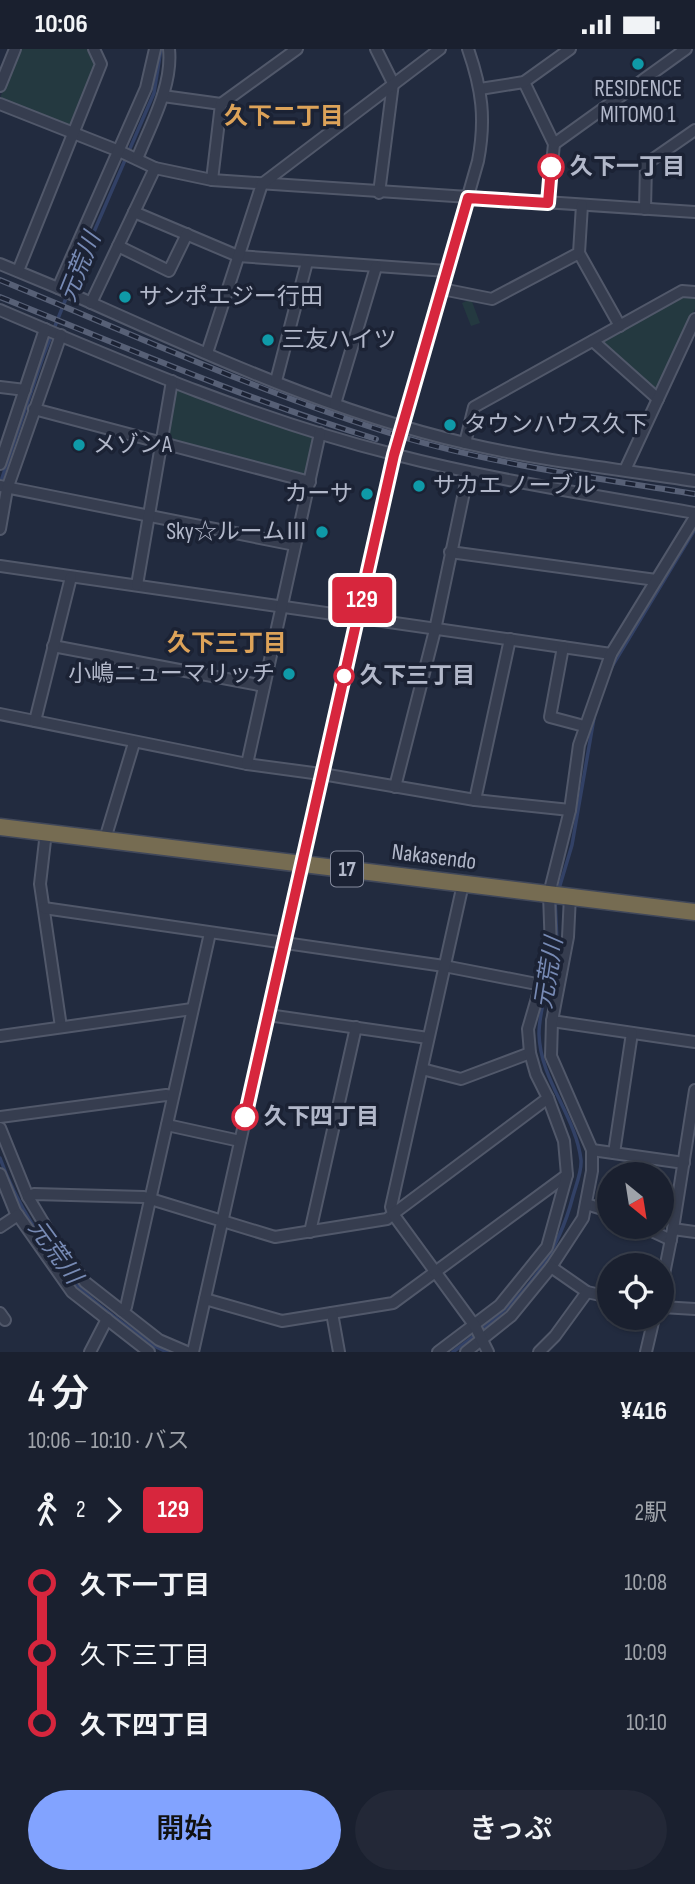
<!DOCTYPE html>
<html lang="ja">
<meta charset="utf-8">
<style>
body{margin:0;font-family:"Sofia Sans Condensed","Noto Sans JP",sans-serif;background:#232837;color:#f1f3f6;height:100vh;display:flex;flex-direction:column;font-size:26px;white-space:nowrap}
*{box-sizing:border-box;margin:0}
p{font-size:23px;color:#9fa3aa}
.icon{flex:none;width:38px;height:38px;fill:none;stroke:currentColor;stroke-width:2;stroke-linecap:round;stroke-linejoin:round}
.map{position:relative;height:1303px;overflow:hidden}
.details{display:flex;flex-direction:column;background:#1a202f;flex:1}
.details>*{flex:none}
.badge{padding:0 14px;border-radius:5px;font-size:24px;line-height:46px}
.needle{width:46px;rotate:150deg}
.fabs{position:absolute;left:597px;top:1113px;display:grid;gap:14px}
.fabs a{display:grid;place-items:center;width:77px;height:77px;border-radius:50%;background:#1a202f;box-shadow:0 2px 5px #0004,0 0 0 2px #383e4b;font-size:35px}
.map>.badge{position:absolute;translate:-50% -50%;box-shadow:0 0 0 4px #fff}
.legs{display:flex;align-items:center;gap:10px;height:77px;padding:0 28px;font-size:23px}
.legs p{margin-inline-start:auto}
.overview{display:flex;align-items:center;justify-content:space-between;height:119px;padding:0 28px}
h1{font-size:38px;font-weight:600;line-height:52px}
.primary-button{display:flex;gap:14px;margin-top:auto;padding:14px 28px}
.primary-button a{flex:1;height:80px;border-radius:42px;background:#82a3ff;color:#111;font-size:28px;font-weight:600;line-height:80px;text-align:center}
.primary-button a+a{background:#232837;color:#f1f3f6}
ul{padding:0 28px;list-style:none}
li{display:flex;align-items:center;gap:24px;height:70px;font-size:26px}
li i{display:grid;place-items:center;width:10px;height:100%;margin:0 9px;background:currentColor}
li i::after{content:'';width:18px;height:18px;margin:-9px;border:5px solid;border-radius:50%;background:#1a202f}
li p{margin-inline-start:auto}
li:first-child i{background:linear-gradient(#0000 50%,currentColor 0)}
li:last-child i{background:linear-gradient(currentColor 50%,#0000 0)}
.status{display:flex;justify-content:space-between;align-items:center;height:49px;padding:0 35px;background:#1a202f;direction:ltr}
.status svg{height:19px;fill:currentColor}
.map>svg:first-child{display:block}
</style>
<div class="status"><b>10:06</b><svg viewBox="0 0 49 12"><path d="M0 12V9h3v3zM5 12V6h3v6zM10 12V3h3v9zM15 12V0h3v12zM26 1h20v11H26zM47 4h2v5h-2z"/></svg></div>
<div class="map">
<svg width="695" height="1303" viewBox="0 0 695 1303">
<rect width="100%" height="100%" fill="#222b3f"/>
<!-- green -->
<g fill="#243940">
<polygon points="20,0 88,0 96,15 71,78 0,49"/>
<polygon points="683,246 695,248 695,260 656,342 601,293"/>
<polygon points="471,250 480,274 471,277 462,254"/>
<polygon points="179,341 311,386 314,392 306,428 166,390 174,344"/>
</g>
<g fill="none" stroke-linecap="round" stroke-linejoin="round">
<!-- stream -->
<g stroke="#324166" stroke-width="3.5">
<polyline points="0,435 44,305 74,229 154,44 161,0"/>
<polyline points="611,619 695,480"/>
<polyline points="558,843 572,796 594,669"/>
<polyline points="555,901 557,892 555,850"/>
<path d="M 0,1109 C 15,1151 47,1205 78,1237 C 96,1257 132,1280 154,1297 L 167,1303"/>
<path d="M 453,1303 C 512,1259 554,1221 573,1147 C 576,1136 582,1122 581,1111 C 576,1067 540,1031 539,985 C 539,962 548,935 553,912"/>
</g>
<!-- minor casing -->
<g stroke="#51586a" stroke-width="14">
<g id="minor">
<polyline points="376,0 393,34 379,144"/>
<polyline points="524,33 554,95 548,154"/>
<polyline points="0,37 15,0"/>
<polyline points="480,40 524,33 570,0"/>
<polyline points="163,47 221,55"/>
<polyline points="0,55 119,102 155,119 212,131 695,163"/>
<polyline points="554,95 686,0"/>
<path d="M 137,110 C 150,77 173,37 169,0"/>
<polyline points="212,131 221,55 297,0"/>
<polyline points="645,160 646,115 695,81"/>
<polyline points="134,163 238,207 447,222"/>
<polyline points="118,197 169,222 187,185"/>
<polyline points="579,204 620,277"/>
<polyline points="0,215 58,239 146,39 155,0"/>
<polyline points="18,222 101,15 94,0"/>
<path d="M 58,239 C 190,298 323,361 465,394 C 541,412 618,420 695,432"/>
<polyline points="442,240 492,250 579,204 582,156"/>
<polyline points="91,254 155,119"/>
<path d="M 0,261 C 129,316 257,371 393,405 C 492,431 594,446 695,464"/>
<polyline points="593,292 658,350"/>
<polyline points="207,304 262,135 440,0"/>
<polyline points="276,332 307,213"/>
<polyline points="0,338 25,341"/>
<polyline points="335,355 376,218"/>
<polyline points="34,360 310,433"/>
<polyline points="465,394 474,358 682,242 695,243"/>
<polyline points="0,415 45,280"/>
<polyline points="625,421 695,270"/>
<polyline points="0,437 295,496"/>
<polyline points="0,480 7,440 61,286"/>
<polyline points="450,503 656,531"/>
<polyline points="0,517 611,605"/>
<polyline points="137,536 172,332"/>
<polyline points="53,597 264,637"/>
<polyline points="563,598 550,668 584,677"/>
<polyline points="0,665 247,715 328,726 475,751 570,761"/>
<polyline points="35,672 71,528"/>
<polyline points="247,715 320,384"/>
<polyline points="395,738 435,581 468,424"/>
<polyline points="475,751 510,590"/>
<polyline points="46,783 40,835 61,978"/>
<polyline points="105,790 134,694"/>
<polyline points="44,859 444,917 557,939"/>
<polyline points="268,966 428,989"/>
<polyline points="552,972 695,993"/>
<polyline points="0,987 192,960"/>
<polyline points="422,1020 461,1030 530,1004"/>
<polyline points="0,1068 166,1046 173,1047"/>
<polyline points="167,1076 240,1092"/>
<polyline points="0,1079 28,1148 52,1188 85,1233 159,1291 187,1303"/>
<polyline points="592,1101 684,1114"/>
<polyline points="614,1104 632,984"/>
<polyline points="0,1125 15,1162 72,1243 149,1303"/>
<polyline points="28,1148 34,1145 144,1148 275,1188 387,1170 393,1165 391,1158 463,835"/>
<polyline points="586,1155 609,1162"/>
<polyline points="0,1178 18,1166"/>
<polyline points="643,1178 671,1191"/>
<polyline points="673,1180 695,1183"/>
<polyline points="310,1183 356,978"/>
<polyline points="551,1218 583,1169 592,1122 592,1101 551,1007 552,972 568,888 570,847"/>
<polyline points="662,1235 673,1180 695,1041"/>
<polyline points="205,1250 282,1272 393,1254 567,1126"/>
<polyline points="662,1258 695,1260"/>
<polyline points="122,1262 126,1258 210,884"/>
<polyline points="0,1264 5,1271"/>
<polyline points="332,1264 339,1303"/>
<polyline points="90,1303 107,1270"/>
<path d="M 193,1303 L 394,406 L 478,112 C 486,70 482,40 468,0"/>
<polyline points="438,1303 500,1256 547,1198 567,1126 564,1092 548,1049"/>
<polyline points="466,1303 511,1267 551,1218 587,1243 609,1248"/>
<polyline points="488,1303 475,1277 393,1165 548,1049 536,1025 530,1004 528,980 551,901 549,845 570,761 579,696 611,605 695,468"/>
<polyline points="539,1303 555,1287 587,1243"/>
<polyline points="646,1303 654,1269"/>
</g>
</g>
<!-- highway casing -->
<g stroke="#41485a" stroke-width="19">
<polyline id="highway" points="0,778 695,863"/>
</g>
<!-- minor -->
<use href="#minor" stroke="#363d4f" stroke-width="10"/>
<!-- highway -->
<use href="#highway" stroke="#766c52" stroke-width="16"/>
<!-- rail casing -->
<g stroke="#576076" stroke-width="6">
<g id="rail">
<path d="M 0,231 C 132,285 263,345 399,387 C 496,416 596,429 695,445"/>
<path d="M 0,248 C 125,298 247,351 376,390"/>
</g>
</g>
<!-- rail -->
<use href="#rail" stroke="#1b2234" stroke-width="3.5" stroke-dasharray="10" stroke-linecap="butt"/>
</g>
<g fill="none" stroke-linecap="round" stroke-linejoin="round">
<!-- line-1 casing -->
<g stroke="#fff" stroke-width="16">
<polyline id="line-1" points="245,1068 394,406 468,149 548,154 551,118"/>
</g>
<!-- line-1 -->
<use href="#line-1" stroke="#d7263d" stroke-width="10"/>
</g>
<!-- markers -->
<g fill="#0f9aa8" stroke="#1b2234" stroke-width="2.5">
<circle cx="638" cy="15" r="7"/>
<circle cx="125" cy="248" r="7"/>
<circle cx="268" cy="291" r="7"/>
<circle cx="450" cy="376" r="7"/>
<circle cx="79" cy="396" r="7"/>
<circle cx="419" cy="437" r="7"/>
<circle cx="367" cy="445" r="7"/>
<circle cx="322" cy="483" r="7"/>
<circle cx="289" cy="625" r="7"/>
</g>
<g fill="#fff" stroke="#d7263d" stroke-width="3.5">
<circle cx="551" cy="118" r="12"/>
<circle cx="344" cy="627" r="9"/>
<circle cx="245" cy="1068" r="12"/>
</g>
<g text-anchor="middle" dominant-baseline="central" stroke-width="7" stroke-linejoin="round" paint-order="stroke">
<!-- shield labels -->
<rect fill="#1b2234" stroke="#858b9d" stroke-width="2" x="331" y="802.5" width="32" height="35" rx="5"/>
<g font-size="21" font-weight="bold" fill="#b2b8ca">
<text x="347" y="820">17</text>
</g>
<!-- poi labels -->
<g font-size="23" fill="#b2b8ca" stroke="#1b2234" text-anchor="start">
<text x="638" y="40" text-anchor="middle">RESIDENCE<tspan x="638" dy="26">MITOMO 1</tspan></text>
<text x="139" y="248">サンポエジー行田</text>
<text x="282" y="291">三友ハイツ</text>
<text x="464" y="376">タウンハウス久下</text>
<text x="93" y="396">メゾンA</text>
<text x="433" y="437">サカエ ノーブル</text>
<text x="353" y="445" text-anchor="end">カーサ</text>
<text x="308" y="483" text-anchor="end">Sky☆ルームⅢ</text>
<text x="275" y="625" text-anchor="end">小嶋ニューマリッチ</text>
</g>
<!-- stop labels -->
<g font-size="23" font-weight="bold" fill="#b2b8ca" stroke="#1b2234" text-anchor="start">
<text x="570" y="118">久下一丁目</text>
<text x="360" y="627">久下三丁目</text>
<text x="264" y="1068">久下四丁目</text>
</g>
<!-- street labels -->
<g font-size="23" fill="#b2b8ca" stroke="#1b2234">
<text transform="translate(434 808) rotate(7)">Nakasendo</text>
</g>
<!-- neighbourhood labels -->
<g font-size="24" font-weight="bold" fill="#dda359" stroke="#1b2234">
<text x="284" y="67">久下二丁目</text>
<text x="227" y="594">久下三丁目</text>
</g>
<!-- water labels -->
<g font-size="24" font-style="italic" fill="#778ab4" stroke="#1b2234">
<text transform="translate(80 218) rotate(-68)">元荒川</text>
<text transform="translate(549 924) rotate(-81)">元荒川</text>
<text transform="translate(55 1203) rotate(54)">元荒川</text>
</g>
</g>
</svg>
<div class="fabs">
<a><svg class="needle" viewBox="-14 -14 28 28"><path d="M0-13l5 13h-10z" fill="#e53935"/><path d="M0 13l5-13h-10z" fill="#9fa3aa"/></svg></a>
<a><svg class="icon" aria-label="locate" viewBox="0 0 24 24"><circle cx="12" cy="12" r="6"/><path d="M12 2v4M12 18v4M2 12h4M18 12h4"/></svg></a>
</div>
<b class="badge" style="left:362px;top:551px;background:#d7263d;color:#fff">129</b>
</div>
<section class="details">
<div class="overview"><div><h1>4 分</h1><p>10:06 – 10:10 · バス</p></div><b>¥416</b></div>
<div class="legs"><svg class="icon" aria-label="walk" viewBox="0 0 24 24"><circle cx="13" cy="4" r="2"/><path d="M13 8l-2 6 4 7M11 14l-3 7M7 12l3-4h3l4 4"/></svg>2<svg class="icon" aria-label="forward" viewBox="0 0 24 24"><path d="M9 5l7 7-7 7"/></svg><b class="badge" style="background:#d7263d;color:#fff">129</b><p>2駅</p></div>
<ul>
<li><i style="color:#d7263d"></i><b>久下一丁目</b><p>10:08</p></li>
<li><i style="color:#d7263d"></i><span>久下三丁目</span><p>10:09</p></li>
<li><i style="color:#d7263d"></i><b>久下四丁目</b><p>10:10</p></li>
</ul>
<div class="primary-button"><a>開始</a><a>きっぷ</a></div>
</section>
